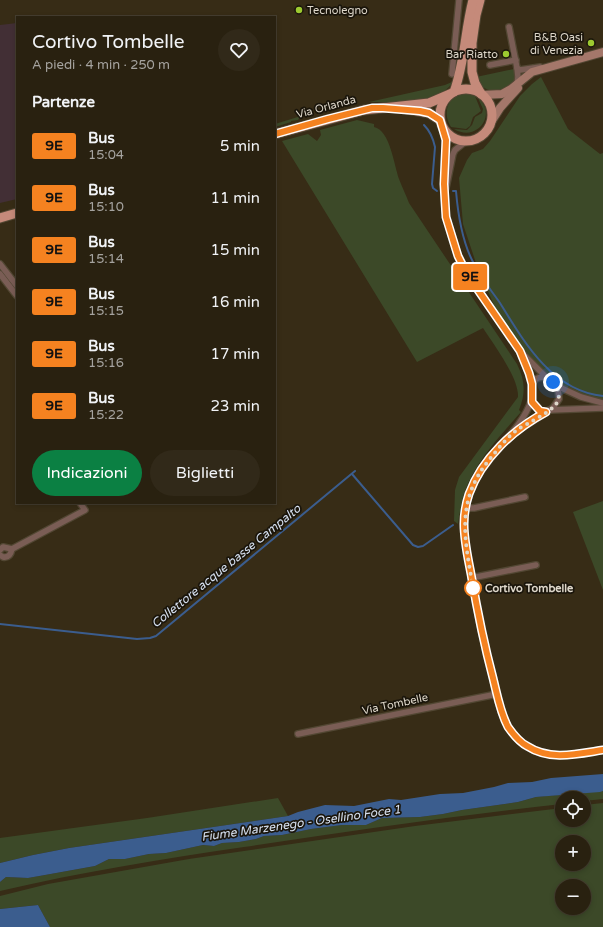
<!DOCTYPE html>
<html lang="it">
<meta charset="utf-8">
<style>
body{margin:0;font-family:"Varela Round",sans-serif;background:#312919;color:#f1f3f6;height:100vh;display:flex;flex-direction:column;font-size:15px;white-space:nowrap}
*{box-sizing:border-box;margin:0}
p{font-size:13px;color:#a5a39f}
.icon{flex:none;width:22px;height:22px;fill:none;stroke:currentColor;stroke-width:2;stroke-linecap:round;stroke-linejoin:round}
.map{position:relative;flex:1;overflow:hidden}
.side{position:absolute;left:16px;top:16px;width:260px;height:488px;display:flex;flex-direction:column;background:#292110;border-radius:0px;box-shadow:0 2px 6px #0003,0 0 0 1px #453e30}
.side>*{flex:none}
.badge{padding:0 8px;border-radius:3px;font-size:14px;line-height:26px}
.tools{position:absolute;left:555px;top:791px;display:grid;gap:8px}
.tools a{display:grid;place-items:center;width:36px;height:36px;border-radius:50%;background:#292110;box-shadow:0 2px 6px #0003,0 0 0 1px #453e30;font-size:20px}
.you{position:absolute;width:20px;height:20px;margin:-10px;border:3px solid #fff;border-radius:50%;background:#1a73e8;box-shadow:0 0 0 6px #1a73e833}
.map>.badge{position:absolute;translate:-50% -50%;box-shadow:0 0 0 2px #fff}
h2{padding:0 16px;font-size:15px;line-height:36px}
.round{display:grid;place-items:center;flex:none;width:42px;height:42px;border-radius:21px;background:#312919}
.summary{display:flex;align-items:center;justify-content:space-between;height:68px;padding:0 16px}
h1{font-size:19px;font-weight:600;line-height:30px}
.action{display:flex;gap:8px;margin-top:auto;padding:8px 16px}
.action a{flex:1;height:46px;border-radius:24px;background:#0b8043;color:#fff;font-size:16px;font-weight:600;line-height:46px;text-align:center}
.action a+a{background:#312919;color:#f1f3f6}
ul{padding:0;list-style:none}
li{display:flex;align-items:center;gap:12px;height:52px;padding:0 16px}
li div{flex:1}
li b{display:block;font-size:15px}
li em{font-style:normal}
li .badge{min-width:44px;font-weight:700;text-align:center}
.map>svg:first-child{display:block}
</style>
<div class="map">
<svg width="603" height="927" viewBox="0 0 603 927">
<rect width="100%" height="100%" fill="#372c16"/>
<!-- industrial -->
<polygon fill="#422f35" points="17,23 17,199 0,203 0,25"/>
<!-- green -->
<g fill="#3c4928" fill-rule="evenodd">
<path d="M 514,69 C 515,71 516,73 516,75 C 517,89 492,95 483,87 C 480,85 478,80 476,77 Z"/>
<polygon points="541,77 568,129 600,154 603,153 603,401 586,397 565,387 547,374 529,356 497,312 477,266 463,224 459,178 467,160 472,153 483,149 490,141 520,96 532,84"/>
<path d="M 454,81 C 438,106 394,102 369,102 L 445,85 Z"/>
<path d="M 462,94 L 468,94 L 475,96 L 481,111 L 473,117 L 470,126 L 466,129 L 451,127 C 443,114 446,98 462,94 Z"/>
<path d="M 478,98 C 498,114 477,143 454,129 L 467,130 L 472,125 L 475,117 L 482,113 L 483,109 Z"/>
<polygon points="301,116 298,120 291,121 291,122 275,127 275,124"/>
<path d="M 357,120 L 374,124 L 374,127 C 390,130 394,165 399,179 C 402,187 406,195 409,203 L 517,364 C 525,380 526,393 519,410 L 521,412 C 499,437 473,464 463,497 C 461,506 459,515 458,524 L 454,521 L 455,490 L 459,477 L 518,397 C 519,378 494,345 483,328 L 417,362 L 282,141 L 308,134 L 317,141 L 321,135 L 320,130 Z"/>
<polygon points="603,501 603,590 573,512"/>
<path d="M 603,791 L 603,799 L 584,801 L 584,798 L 562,798 L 562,804 C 456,816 350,831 244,847 C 162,859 81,872 0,891 L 0,882 L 6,877 L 28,878 L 45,875 L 95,866 L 109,859 L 125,859 L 149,854 L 166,853 L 203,845 L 214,846 L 222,843 L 239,842 L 256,839 L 264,836 L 282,835 L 311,829 L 342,825 L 366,825 L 382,818 L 420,817 L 443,814 L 462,810 L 518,802 L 536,797 Z"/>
<polygon points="278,798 288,816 69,848 33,855 0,863 0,838 147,818"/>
<path d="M 603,803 L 603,927 L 50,927 L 38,905 L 0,909 L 0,896 L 48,884 L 189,859 L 415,826 L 562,808 L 562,820 L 584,820 L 584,805 ZM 562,842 L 584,842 L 584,864 L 562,864 ZM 562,886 L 584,886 L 584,908 L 562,908 Z"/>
</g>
<!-- water -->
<g fill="#3b5d8e">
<polygon points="603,774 603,791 600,792 536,797 518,802 462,810 443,814 420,817 382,818 366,825 342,825 311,829 282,835 264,836 256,839 239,842 222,843 214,846 203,845 166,853 149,854 125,859 109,859 95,866 45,875 28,878 6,877 0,882 0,863 33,855 69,848 288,816 298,812 325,805 354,806 389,799 401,800 440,794 463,793 494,787 508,783 532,782 551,778"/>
<polygon points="38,905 50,927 0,927 0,909"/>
</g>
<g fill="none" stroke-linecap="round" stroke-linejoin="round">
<!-- stream -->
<g stroke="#3b5d8e" stroke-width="2">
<path d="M 424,125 C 430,131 433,138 435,147 L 432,184 L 433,188 L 437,191"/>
<path d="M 453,191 L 456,191 C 458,215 462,241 473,262 C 480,277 491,290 500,303 C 524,342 552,391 603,396"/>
<polyline points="352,474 413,545 418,547 423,546 453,525"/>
<polyline points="0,624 137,639 150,638 156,636 355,471"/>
</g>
<!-- street casing -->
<g stroke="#524733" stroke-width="8">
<g id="street">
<polyline points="509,27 517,68"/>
<polyline points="490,65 516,60"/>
<polyline points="452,74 459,0"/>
<polyline points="517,84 518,77 517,68 520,70 540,67"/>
<polyline points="444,130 446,147 444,184 445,210 449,227 461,264 520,351 547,378 553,382 558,389 559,399 553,408 515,432"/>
<polyline points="446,188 453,154 455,150 465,142"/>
<polyline points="0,264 17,286"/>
<polyline points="0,274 17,296"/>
<polyline points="522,355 532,384 532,402 540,411 546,412"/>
<path d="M 532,384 C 535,378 540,376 547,378"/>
<polyline points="557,386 581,397 603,403"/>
<path d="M 532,399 C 519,436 481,458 469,495 C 466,505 464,515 464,525 C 464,541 468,557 471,573 C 476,607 483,641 492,674 C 496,691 499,711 508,726 C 512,734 519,741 526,746 C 550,761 577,754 603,750"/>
<polyline points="550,410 603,408"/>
<polyline points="466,508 474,508 525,497"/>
<polyline points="0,550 3,547 12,549"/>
<path d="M 0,555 L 3,557 C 9,558 11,554 12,549 L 85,510 L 80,503"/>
<polyline points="471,578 536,565"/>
<polyline points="298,734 497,694"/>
</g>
</g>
<!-- secondary casing -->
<g stroke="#524733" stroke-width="10">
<g id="secondary">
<polyline points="482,95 502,94 511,89 532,72 603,52"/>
<polyline points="491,122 500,108 518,88"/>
</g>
</g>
<!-- primary casing -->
<g stroke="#524733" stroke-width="11">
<g id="primary">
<polyline points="480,0 476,15 472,43 472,72 475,83 481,94"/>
<circle cx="466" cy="115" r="26"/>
<path d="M 454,92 C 465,62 465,30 473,0"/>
<polyline points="407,109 429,113 440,120"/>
<polyline points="275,134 364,110 429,103 450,94"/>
<polyline points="0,218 17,213"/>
</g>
</g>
<!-- street -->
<use href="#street" stroke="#7a5d55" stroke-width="5.5"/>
<!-- secondary -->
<use href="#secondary" stroke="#a4776a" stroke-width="8"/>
<!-- primary -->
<use href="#primary" stroke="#c58a7a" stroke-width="9"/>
</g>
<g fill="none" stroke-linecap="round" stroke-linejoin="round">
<!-- line casing -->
<g stroke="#fff" stroke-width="9">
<path id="line" d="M 275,134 L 328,119 L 372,108 L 383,108 L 420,111 L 429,113 L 440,120 L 446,140 L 444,184 L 446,217 L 458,256 L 467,274 L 520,351 L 529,373 L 532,384 L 532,402 L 540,411 L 546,412 C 514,429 482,458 469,494 C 466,503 464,514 464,524 C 464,541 468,558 471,574 C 477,609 484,644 493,678 C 497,694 500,712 508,727 C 513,734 519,742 527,746 C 550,761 577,754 603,750"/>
</g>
<!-- line -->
<use href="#line" stroke="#f58220" stroke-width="6"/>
<!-- walk -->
<path stroke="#ded7ca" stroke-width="4" stroke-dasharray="0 7.2" d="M 473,588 C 465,540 455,502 489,460 C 498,449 507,437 518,429 C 527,424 552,411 556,404 C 561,397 559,388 553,382"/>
</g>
<!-- markers -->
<g fill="#9dca30" stroke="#1a150b" stroke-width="1.5">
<circle cx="299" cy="10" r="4"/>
<circle cx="591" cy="43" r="4"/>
<circle cx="506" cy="54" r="4"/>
</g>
<circle fill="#fff" stroke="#f58220" stroke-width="2" cx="473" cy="588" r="8"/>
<g text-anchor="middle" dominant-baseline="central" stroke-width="3.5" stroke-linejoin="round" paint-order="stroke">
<!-- poi labels -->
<g font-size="11" fill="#ded7ca" stroke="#1a150b" text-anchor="end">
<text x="307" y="10" text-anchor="start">Tecnolegno</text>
<text x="583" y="37">B&amp;B Oasi<tspan x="583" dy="13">di Venezia</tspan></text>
<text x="498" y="54">Bar Riatto</text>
</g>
<!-- street labels -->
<g font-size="11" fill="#ded7ca" stroke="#1a150b">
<text transform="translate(326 107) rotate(-15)">Via Orlanda</text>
<text transform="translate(395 704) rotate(-12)">Via Tombelle</text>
</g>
<!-- stop labels -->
<g font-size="11" font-weight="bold" fill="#ded7ca" stroke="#1a150b" text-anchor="start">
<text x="485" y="588">Cortivo Tombelle</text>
</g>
<!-- water labels -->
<g font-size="12" font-style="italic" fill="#d7e1f1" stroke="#1a150b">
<text transform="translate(226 566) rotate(-39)">Collettore acque basse Campalto</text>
<text transform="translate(301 823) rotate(-8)">Fiume Marzenego - Osellino Foce 1</text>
</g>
</g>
</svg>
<div class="tools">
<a><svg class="icon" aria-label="locate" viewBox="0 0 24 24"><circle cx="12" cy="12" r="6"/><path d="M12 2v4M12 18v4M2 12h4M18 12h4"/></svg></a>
<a>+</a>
<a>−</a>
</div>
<div class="you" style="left:553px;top:382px"></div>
<b class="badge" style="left:470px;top:277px;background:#f58220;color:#111">9E</b>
<section class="side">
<div class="summary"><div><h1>Cortivo Tombelle</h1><p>A piedi · 4 min · 250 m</p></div><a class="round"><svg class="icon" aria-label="heart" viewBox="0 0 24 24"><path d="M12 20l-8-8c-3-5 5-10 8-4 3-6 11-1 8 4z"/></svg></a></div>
<h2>Partenze</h2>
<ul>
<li><span class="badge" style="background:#f58220;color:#111">9E</span><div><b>Bus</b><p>15:04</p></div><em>5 min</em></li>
<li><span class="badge" style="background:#f58220;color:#111">9E</span><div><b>Bus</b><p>15:10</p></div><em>11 min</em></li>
<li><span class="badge" style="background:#f58220;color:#111">9E</span><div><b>Bus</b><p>15:14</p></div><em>15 min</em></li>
<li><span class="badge" style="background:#f58220;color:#111">9E</span><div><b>Bus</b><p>15:15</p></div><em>16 min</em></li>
<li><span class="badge" style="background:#f58220;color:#111">9E</span><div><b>Bus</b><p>15:16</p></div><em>17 min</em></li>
<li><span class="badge" style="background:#f58220;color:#111">9E</span><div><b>Bus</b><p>15:22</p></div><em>23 min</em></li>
</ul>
<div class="action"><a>Indicazioni</a><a>Biglietti</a></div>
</section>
</div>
